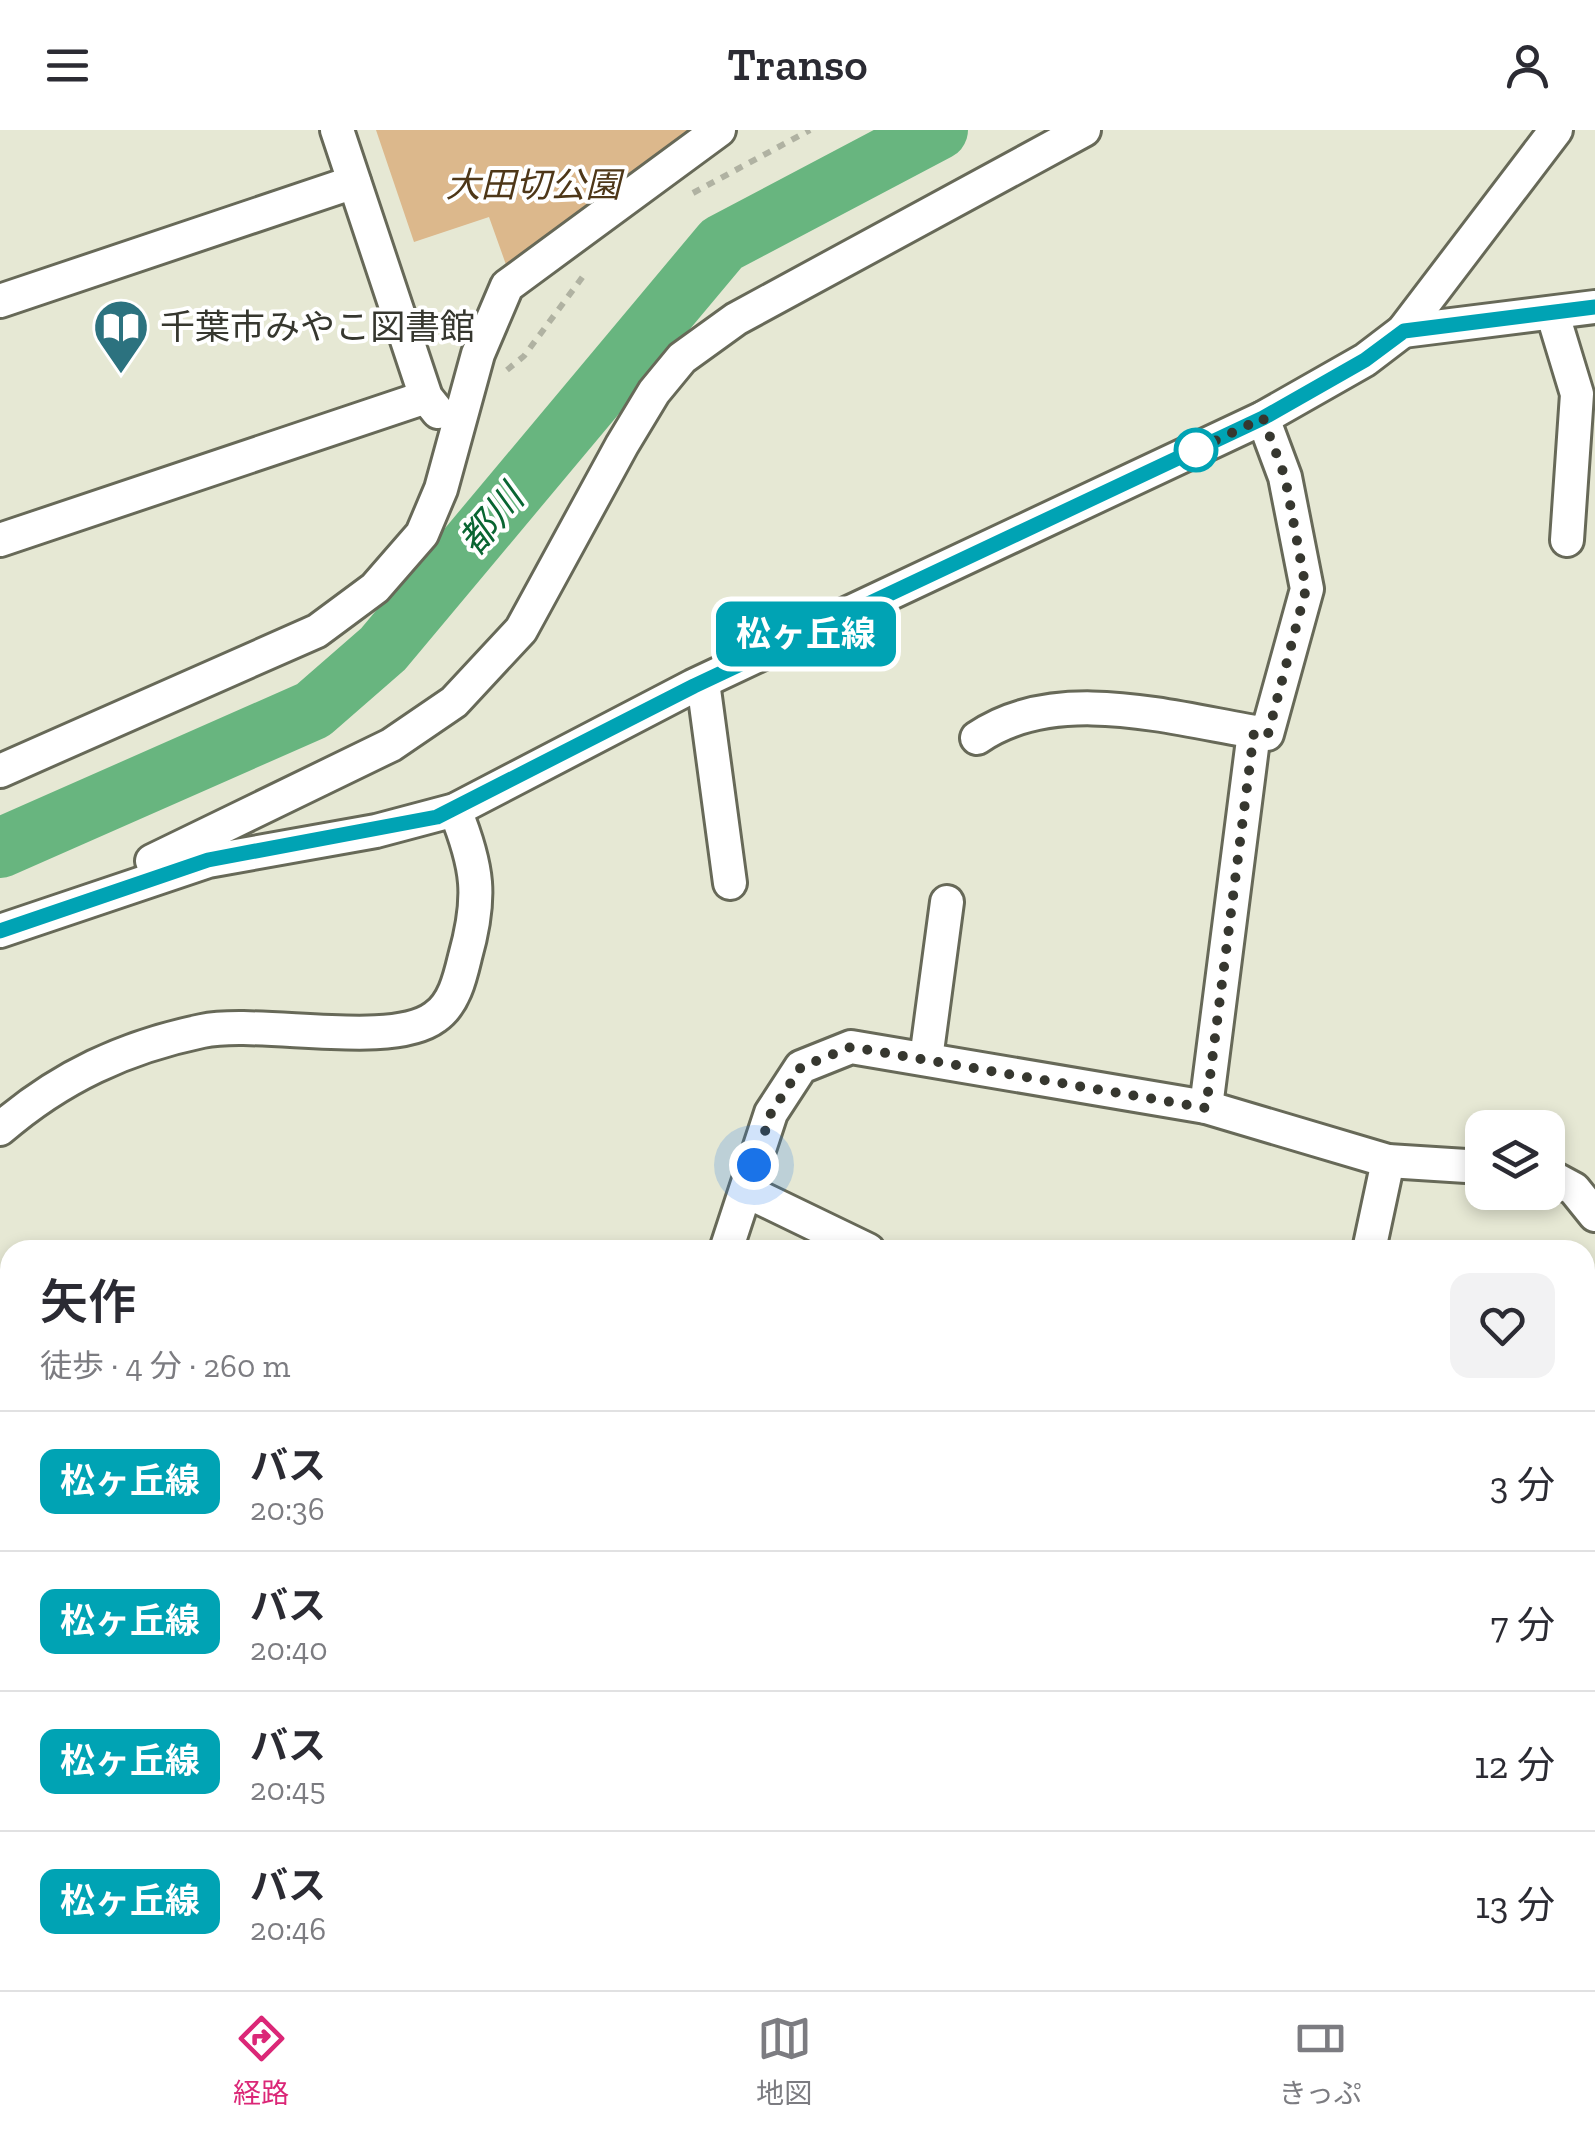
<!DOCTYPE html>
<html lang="ja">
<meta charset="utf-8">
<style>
body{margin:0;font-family:"Zilla Slab","Noto Sans JP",serif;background:#f2f2f3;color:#2b2b33;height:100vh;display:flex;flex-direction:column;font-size:38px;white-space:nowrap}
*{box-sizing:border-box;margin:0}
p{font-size:32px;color:#7c7c81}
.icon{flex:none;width:55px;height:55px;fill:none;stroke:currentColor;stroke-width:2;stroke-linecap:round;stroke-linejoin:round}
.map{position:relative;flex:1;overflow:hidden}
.sheet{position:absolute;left:0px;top:1110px;width:1595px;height:750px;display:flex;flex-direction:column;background:#fff;border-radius:30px 30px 0 0;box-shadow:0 5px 15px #0003}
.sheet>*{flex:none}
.badge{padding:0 20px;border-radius:15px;font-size:35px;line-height:65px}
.buttons{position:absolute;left:1465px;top:980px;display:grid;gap:20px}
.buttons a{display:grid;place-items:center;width:100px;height:100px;border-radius:20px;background:#fff;box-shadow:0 5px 15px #0003;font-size:50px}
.you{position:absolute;width:50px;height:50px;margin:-25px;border:8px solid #fff;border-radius:50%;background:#1a73e8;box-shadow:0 0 0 15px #1a73e833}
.map>.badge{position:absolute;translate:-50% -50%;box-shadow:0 0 0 5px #fff}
.round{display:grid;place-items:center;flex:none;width:105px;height:105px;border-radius:20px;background:#f2f2f3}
.summary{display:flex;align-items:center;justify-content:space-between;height:170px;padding:0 40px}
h1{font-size:48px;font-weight:600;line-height:75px}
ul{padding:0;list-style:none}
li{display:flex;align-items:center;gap:30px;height:140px;padding:0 40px;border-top:2px solid #e1e1e2}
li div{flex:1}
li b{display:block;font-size:38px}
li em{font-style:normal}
li .badge{min-width:110px;font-weight:700;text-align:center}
header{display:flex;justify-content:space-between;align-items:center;height:130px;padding:0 40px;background:#fff;font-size:45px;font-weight:600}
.menu{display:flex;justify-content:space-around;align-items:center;height:140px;border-top:2px solid #e1e1e2;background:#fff;font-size:28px;color:#7c7c81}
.menu a{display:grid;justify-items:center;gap:5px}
.menu .current{color:#db2777}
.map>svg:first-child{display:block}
</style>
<header><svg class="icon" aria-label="menu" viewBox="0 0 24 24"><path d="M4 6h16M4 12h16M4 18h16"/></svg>Transo<svg class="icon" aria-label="person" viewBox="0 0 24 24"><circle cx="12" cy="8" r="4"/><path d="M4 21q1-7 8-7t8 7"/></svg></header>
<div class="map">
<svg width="1595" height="1860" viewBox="0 0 1595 1860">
<rect width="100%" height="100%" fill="#e6e8d4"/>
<!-- green -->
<g fill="#dcb88c">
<polygon points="376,0 694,0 509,143 489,87 414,112"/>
<polygon points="274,1850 591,1850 579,1860 283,1860"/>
</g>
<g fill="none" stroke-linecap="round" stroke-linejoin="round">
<!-- river -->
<polyline stroke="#68b57f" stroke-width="60" points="0,718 313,580 383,519 722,114 938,0"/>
</g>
<!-- building -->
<polygon fill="#abb5a4" points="0,1174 10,1178 10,1316 0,1321"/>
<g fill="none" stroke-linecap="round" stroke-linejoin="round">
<!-- minor casing -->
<g stroke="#676958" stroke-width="38">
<g id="minor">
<polyline points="337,0 426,267 438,282"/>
<polyline points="0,171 354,52"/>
<polyline points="1553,185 1577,264 1567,410"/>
<polyline points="1403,201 1595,177"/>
<polyline points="0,410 426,267"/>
<polyline points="703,552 730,753"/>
<path d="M 977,608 C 1058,552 1177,590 1267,604 L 1307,459 L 1285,347 L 1263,288"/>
<polyline points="0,641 317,501 375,458 422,404 441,359 478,224 507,156 719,0"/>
<polyline points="152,731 391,615 454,572 521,500 622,315 654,262 682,228 736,189 1084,0"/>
<polyline points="0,801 208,731 376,701 455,680 693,556 1263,288 1365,230 1403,201 1556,0"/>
<polyline points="926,929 947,772"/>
<polyline points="1206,977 1254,602"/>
<path d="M 0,999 C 60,947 125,917 202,901 C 259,889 391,920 435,887 C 454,874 460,848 465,827 C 482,767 478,737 455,680"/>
<polyline points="1548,1045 1574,1059 1595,1085"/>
<polyline points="746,1061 868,1120"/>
<polyline points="726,1120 771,983 801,937 851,917 1206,977 1388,1031 1482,1037"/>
<polyline points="1369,1120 1388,1031"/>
<polyline points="0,1617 10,1617"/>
<polyline points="1585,1666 1595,1668"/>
<polyline points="0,1748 10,1756"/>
<polyline points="130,1850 142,1860"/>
<polyline points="1576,1850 1595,1852"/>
<polyline points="1352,1860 1352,1850"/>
</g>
</g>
<!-- path -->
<g stroke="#b0b2a2" stroke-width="6" stroke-dasharray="8 8" stroke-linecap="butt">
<polyline points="693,63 810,0"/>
<polyline points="507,240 524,226 587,141"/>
<polyline points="792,1850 797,1860"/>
</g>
<!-- minor -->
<use href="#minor" stroke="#fff" stroke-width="32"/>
</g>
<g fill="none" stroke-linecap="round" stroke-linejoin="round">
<!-- line casing -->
<g stroke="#fff" stroke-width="22">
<polyline id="line" points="0,801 208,730 437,687 694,556 1263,288 1365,230 1404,201 1595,177"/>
</g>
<!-- line -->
<use href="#line" stroke="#00a3b4" stroke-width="15"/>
<!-- walk -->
<polyline stroke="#36372f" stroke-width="10" stroke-dasharray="0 18" points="754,1035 771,983 801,937 851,917 1206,978 1254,602 1268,604 1306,459 1285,347 1263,288 1196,320"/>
</g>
<!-- icons -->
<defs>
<g id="library-pin" transform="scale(2.875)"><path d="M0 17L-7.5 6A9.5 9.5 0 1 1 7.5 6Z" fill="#2c727f" stroke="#fff"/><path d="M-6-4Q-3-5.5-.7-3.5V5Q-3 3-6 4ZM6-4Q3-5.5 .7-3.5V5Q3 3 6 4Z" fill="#fff"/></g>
</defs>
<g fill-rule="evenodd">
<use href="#library-pin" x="121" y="197"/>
</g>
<!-- markers -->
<circle fill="#fff" stroke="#00a3b4" stroke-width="5" cx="1196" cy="320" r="20"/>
<g text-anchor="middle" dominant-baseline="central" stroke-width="8" stroke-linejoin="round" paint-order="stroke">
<!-- park labels -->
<g font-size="35" font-style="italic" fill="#4e3718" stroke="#fff">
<text x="533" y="55">大田切公園</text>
</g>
<!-- poi labels -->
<g font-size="35" fill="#36372f" stroke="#fff" text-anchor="start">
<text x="160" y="197">千葉市みやこ図書館</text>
</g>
<!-- water labels -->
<g font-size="38" font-style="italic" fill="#096532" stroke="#fff">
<text transform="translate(491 390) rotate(-50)">都川</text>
</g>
</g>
</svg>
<div class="buttons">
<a><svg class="icon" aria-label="layers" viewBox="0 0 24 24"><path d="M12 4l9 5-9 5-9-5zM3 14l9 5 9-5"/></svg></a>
</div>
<div class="you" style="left:754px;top:1035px"></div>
<b class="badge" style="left:806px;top:504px;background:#00a3b4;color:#fff">松ヶ丘線</b>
<section class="sheet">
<div class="summary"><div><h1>矢作</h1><p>徒歩 · 4 分 · 260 m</p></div><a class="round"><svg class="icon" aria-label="heart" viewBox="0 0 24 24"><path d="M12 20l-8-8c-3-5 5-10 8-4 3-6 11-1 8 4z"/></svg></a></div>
<ul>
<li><span class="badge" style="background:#00a3b4;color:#fff">松ヶ丘線</span><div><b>バス</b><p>20:36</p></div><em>3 分</em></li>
<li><span class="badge" style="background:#00a3b4;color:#fff">松ヶ丘線</span><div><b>バス</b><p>20:40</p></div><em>7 分</em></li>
<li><span class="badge" style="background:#00a3b4;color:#fff">松ヶ丘線</span><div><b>バス</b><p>20:45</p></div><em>12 分</em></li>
<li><span class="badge" style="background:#00a3b4;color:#fff">松ヶ丘線</span><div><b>バス</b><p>20:46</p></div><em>13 分</em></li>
</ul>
</section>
</div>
<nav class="menu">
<a class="current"><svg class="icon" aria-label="directions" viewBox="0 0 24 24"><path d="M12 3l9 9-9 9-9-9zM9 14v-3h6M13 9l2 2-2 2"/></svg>経路</a>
<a><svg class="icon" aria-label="map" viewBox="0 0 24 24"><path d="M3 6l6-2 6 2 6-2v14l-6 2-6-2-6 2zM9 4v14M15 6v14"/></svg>地図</a>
<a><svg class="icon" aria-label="tickets" viewBox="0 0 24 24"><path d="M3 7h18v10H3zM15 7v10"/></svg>きっぷ</a>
</nav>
